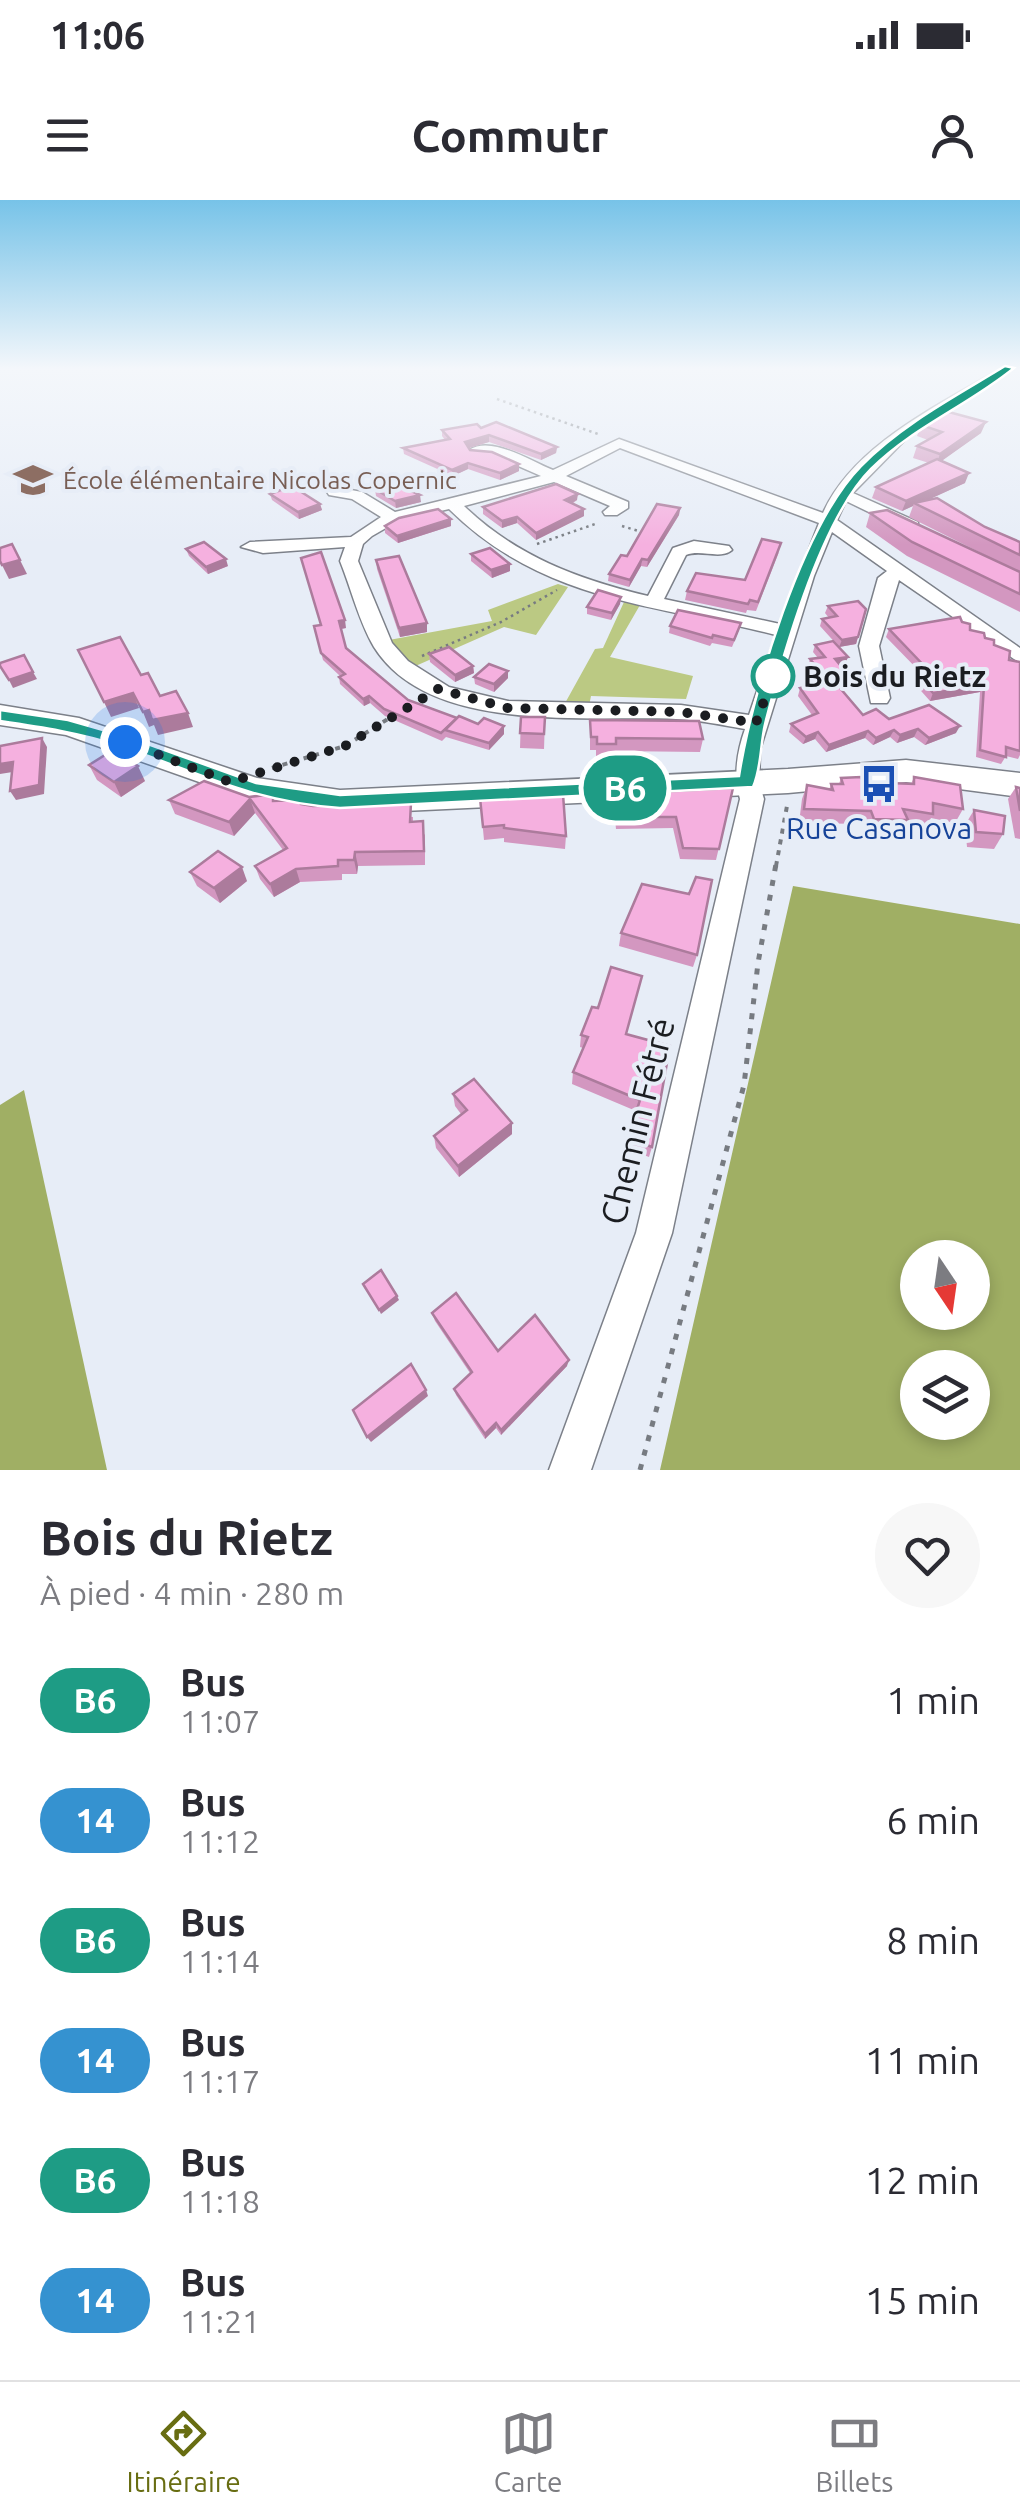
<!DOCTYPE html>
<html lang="fr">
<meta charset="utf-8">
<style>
body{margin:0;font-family:Ubuntu,sans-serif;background:#f7f7f7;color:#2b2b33;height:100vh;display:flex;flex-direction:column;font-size:38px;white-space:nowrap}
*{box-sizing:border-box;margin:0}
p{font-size:32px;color:#7c7c81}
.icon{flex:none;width:55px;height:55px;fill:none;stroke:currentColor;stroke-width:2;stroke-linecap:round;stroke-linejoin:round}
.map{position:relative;height:1270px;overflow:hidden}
.drawer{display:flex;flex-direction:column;background:#fff;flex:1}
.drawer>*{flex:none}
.badge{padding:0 20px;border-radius:32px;font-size:35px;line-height:65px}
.needle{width:65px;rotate:167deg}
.controls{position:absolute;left:900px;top:1040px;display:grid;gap:20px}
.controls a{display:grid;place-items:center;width:90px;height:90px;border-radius:50%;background:#fff;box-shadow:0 5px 15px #0003;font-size:50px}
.you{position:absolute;width:50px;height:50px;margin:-25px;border:8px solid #fff;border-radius:50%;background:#1a73e8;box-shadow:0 0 0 15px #1a73e833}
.map>.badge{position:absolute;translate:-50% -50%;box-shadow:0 0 0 5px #fff}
.round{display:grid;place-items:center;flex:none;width:105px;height:105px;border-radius:52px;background:#f7f7f7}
.summary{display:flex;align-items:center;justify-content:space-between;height:170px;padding:0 40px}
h1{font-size:48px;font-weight:600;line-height:75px}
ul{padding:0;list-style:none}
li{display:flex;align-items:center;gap:30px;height:120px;padding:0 40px}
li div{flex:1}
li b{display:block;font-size:38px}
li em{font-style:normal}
li .badge{min-width:110px;font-weight:700;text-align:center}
.status{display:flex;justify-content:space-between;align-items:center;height:70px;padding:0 50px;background:#fff;direction:ltr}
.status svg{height:28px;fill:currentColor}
header{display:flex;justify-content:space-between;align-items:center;height:130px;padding:0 40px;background:#fff;font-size:45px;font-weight:600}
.menu{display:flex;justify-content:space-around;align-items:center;height:140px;border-top:2px solid #e1e1e2;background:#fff;font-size:28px;color:#7c7c81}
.menu a{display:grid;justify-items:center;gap:5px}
.menu .current{color:#686d12}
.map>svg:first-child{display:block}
</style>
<div class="status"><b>11:06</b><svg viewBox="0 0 49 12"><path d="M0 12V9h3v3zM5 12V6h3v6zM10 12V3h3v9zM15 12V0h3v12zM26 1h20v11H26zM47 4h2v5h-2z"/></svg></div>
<header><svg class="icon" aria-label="menu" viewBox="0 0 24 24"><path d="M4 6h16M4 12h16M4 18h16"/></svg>Commutr<svg class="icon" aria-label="person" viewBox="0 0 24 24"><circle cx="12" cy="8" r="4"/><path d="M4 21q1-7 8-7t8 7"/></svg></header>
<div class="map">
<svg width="1020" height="1270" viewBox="0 0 1020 1270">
<rect width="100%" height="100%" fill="#e7edf7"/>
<!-- green -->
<g fill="#bbc983">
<polygon points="558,384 568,387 536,435 504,427 411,468 389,440 492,421 488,410"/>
<polygon points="624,402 640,405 610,457 693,476 686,499 591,496 589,506 564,505 595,449 603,448"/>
</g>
<!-- forest -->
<g fill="#a0af64" fill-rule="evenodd">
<path d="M 793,686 L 1020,724 L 1020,1270 L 660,1270 ZM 918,1058 L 972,1058 L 972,1112 L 918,1112 ZM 918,1168 L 972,1168 L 972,1222 L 918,1222 Z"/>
<polygon points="24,890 107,1270 0,1270 0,905"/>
</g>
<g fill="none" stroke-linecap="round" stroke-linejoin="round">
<!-- street casing -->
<g stroke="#7c8089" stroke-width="3">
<path id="street" d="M 1001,168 L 1015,168 L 908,237 L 853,293 L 918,322 L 918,330 L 906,330 L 846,301 L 837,320 L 1020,448 L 1020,463 L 899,380 L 879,446 L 890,498 L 887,503 L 871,503 L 859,446 L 878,378 L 887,371 L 832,332 L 814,376 L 760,550 L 759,583 L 764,599 L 672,1033 L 591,1270 L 549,1270 L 636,1033 L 740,599 C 733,575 737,552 745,529 C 722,525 699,520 676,519 C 587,515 429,535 374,447 C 359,422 351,388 340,361 L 345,347 L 263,353 L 241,347 L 250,342 L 351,337 L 381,317 L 352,299 L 329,295 L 327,292 L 335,287 L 362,292 L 395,312 L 541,276 L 493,255 L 471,253 L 469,250 C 491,235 530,261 553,270 L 619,239 L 823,313 C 854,244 940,205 1001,168 ZM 620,248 L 819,323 L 780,424 L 664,399 L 686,355 C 701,349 720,360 732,350 L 729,346 L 694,341 L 673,348 L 648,396 C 577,379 516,356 464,306 L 554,282 L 610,306 L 603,312 L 605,315 L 617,315 L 628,308 L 628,302 L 566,276 ZM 449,309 C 543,402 655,404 776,435 L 749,515 L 681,505 L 508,501 L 449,487 L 408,461 L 392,443 L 358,361 L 363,344 L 372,336 L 398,321 Z"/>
</g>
<!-- secondary casing -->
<g stroke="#7c8089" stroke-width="3">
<polygon id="secondary" points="0,505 79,518 257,578 340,590 788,569 906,560 1020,573 1020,597 906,582 788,593 340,614 253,601 66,535 0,525"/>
</g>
<!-- path-far2 -->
<g stroke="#777b81" stroke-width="2.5" stroke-dasharray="2.5 4" stroke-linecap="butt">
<polyline points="497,199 601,235"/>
<polyline points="622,326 642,332"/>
<polyline points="537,344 598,323"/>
<polyline points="422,456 501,422 557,390"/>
</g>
<!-- path-far1 -->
<g stroke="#777b81" stroke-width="4" stroke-dasharray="5 6" stroke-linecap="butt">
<polyline points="272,568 345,546 391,517"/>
<polyline points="776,666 787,606"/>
</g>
<!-- path -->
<polyline stroke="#777b81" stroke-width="5" stroke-dasharray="6 9" stroke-linecap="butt" points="640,1270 744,885 758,763 776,664"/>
<!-- street -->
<use href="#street" fill="#fff" fill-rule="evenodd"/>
<!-- secondary -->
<use href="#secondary" fill="#fff" fill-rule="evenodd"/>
</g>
<!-- wall -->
<g fill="#d397c0">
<polygon points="921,225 981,233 941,261 965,283 925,301 1020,342 1020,412 907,356 866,327 870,313 1005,365 909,317 913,306 902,311 872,298 876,287 929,263 913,258 917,246 928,240 917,236"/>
<polygon points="481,228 557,247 556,253 541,260 489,242 469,248 470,250 519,271 500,280 468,269 453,276 404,254 403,248 445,240 442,236 442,230"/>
<polygon points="375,289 421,302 396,308 376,296"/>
<polygon points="270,294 320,304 322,310 299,319 272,300"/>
<polygon points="577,300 572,304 584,316 536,340 517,323 502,328 483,314 483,307"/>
<polygon points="680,308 679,315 647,367 641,366 629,387 608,381 609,374"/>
<polygon points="451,319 451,326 398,343 385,333 385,326"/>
<polygon points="186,349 228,366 208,374 189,356"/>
<polygon points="779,352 756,411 747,410 746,413 685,400 687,391 745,380"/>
<polygon points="471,354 510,371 492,378 471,361"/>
<polygon points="376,360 427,432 400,437 377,369"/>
<polygon points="621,397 620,404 611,420 587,414 587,407"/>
<polygon points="828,406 866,409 856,444 839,447 820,426 822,419 829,418 825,413"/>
<polygon points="962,422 970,430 985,438 994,445 1009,460 1020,462 1020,555 1018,559 1006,556 1001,564 976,557 980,492 930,501 914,483 917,475 922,474 886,437 889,429"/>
<polygon points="314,426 346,428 341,429 346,448 408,500 504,534 489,550 446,537 442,541 385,516 370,503 364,506 340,484 339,477 340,476 323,460"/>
<polygon points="670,426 739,430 732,447 712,443 710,446 669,433"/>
<polygon points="815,445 848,457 845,464 840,465 846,472 843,479 834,481 863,515 956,533 925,545 914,537 897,543 890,537 873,545 865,538 826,552 815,539 803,544 789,532 791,524 812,515 798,496 800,488 808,487 803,481 806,473 813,472 808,467 810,459 818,458 813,452"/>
<polygon points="429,454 473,466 474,473 455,482 430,462"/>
<polygon points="474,477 508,478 494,492 475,484"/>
<polygon points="521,517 545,517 544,549 520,548"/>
<polygon points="590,520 703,539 700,552 615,551 615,557 596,557 596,550 590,550"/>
<polygon points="89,565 145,581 121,597 97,580"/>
<polygon points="914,577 963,609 955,623 931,618 926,628 906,624 901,634 867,632 865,624 799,623 802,599 807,585 829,590 831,584 839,584 841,578 863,582 911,584"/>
<polygon points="1016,587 1020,588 1020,639 1015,638 1008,599"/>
<polygon points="733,588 716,660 680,659 673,628 616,629 614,609 615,598 655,598 656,592"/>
<polygon points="249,597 413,617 413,622 425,635 425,665 358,666 357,674 342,674 342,680 300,682 274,697 260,679 255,666 283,650 255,613 234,636 175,614 169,600"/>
<polygon points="480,598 566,636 565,649 504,642 504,638 484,640"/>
<polygon points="974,610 1003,634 994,649 967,647 965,625"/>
<polygon points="190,672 247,681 220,703 197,686"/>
<polygon points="621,733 697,755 693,767 619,746"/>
<polygon points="627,834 652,947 649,957 625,948 636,911 572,884 573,872 583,848 580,847 581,835"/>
<polygon points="453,894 512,923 512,934 459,977 436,948 434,936 461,914 455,906"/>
<polygon points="432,1113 498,1151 567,1166 501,1235 496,1228 485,1239 456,1195 454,1189 470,1173 435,1121"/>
</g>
<!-- shaded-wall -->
<g fill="#ac7b9c">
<polygon points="986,222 981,233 936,265 940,254"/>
<polygon points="489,235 489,242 465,249 465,242"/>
<polygon points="557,247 556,253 541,260 541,254"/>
<polygon points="468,263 468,269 453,276 452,270"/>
<polygon points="519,264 519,271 500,280 500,273"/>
<polygon points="969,273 965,283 917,305 914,303 913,306 902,311 906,301"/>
<polygon points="578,294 577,300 564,307 565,300"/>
<polygon points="420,295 421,302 396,308 395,301"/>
<polygon points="320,304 322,310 299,319 298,312"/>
<polygon points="680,308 679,315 647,367 648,360"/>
<polygon points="584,309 584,316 536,340 536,333"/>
<polygon points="517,317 517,323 502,328 502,321"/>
<polygon points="451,319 451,326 398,343 397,336"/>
<polygon points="226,359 228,366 208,374 206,367"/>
<polygon points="642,359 641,366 629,387 630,380"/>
<polygon points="20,360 27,374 9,379 2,365"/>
<polygon points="510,364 510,371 492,378 491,370"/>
<polygon points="621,397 620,404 611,420 612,413"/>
<polygon points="345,420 346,428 340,429 339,421"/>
<polygon points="427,423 427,432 400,437 399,428"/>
<polygon points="858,437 856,444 839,447 842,440"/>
<polygon points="848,457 845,464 833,466 835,459"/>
<polygon points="473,466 474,473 455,482 455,475"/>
<polygon points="508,471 508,478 494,492 494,484"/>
<polygon points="33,472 37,479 13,488 9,480"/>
<polygon points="846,472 843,479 827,482 829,475"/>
<polygon points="984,485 980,492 930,501 933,493"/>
<polygon points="133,493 139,508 111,517 104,502"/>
<polygon points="369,496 370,503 364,506 363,499"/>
<polygon points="149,510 188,513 193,527 158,535 154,525 149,527 143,512"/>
<polygon points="504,526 504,534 489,550 489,543"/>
<polygon points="960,526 956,533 925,545 929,538"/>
<polygon points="918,529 914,537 897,543 900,535"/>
<polygon points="894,530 890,537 873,545 876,538"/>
<polygon points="868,531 865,538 826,552 829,545"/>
<polygon points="818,532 815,539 803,544 806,537"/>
<polygon points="42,538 47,547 44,594 16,600 10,591"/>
<polygon points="13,562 19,571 0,574 0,564"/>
<polygon points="138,566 145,581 121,597 114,582"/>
<polygon points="250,599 255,613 234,636 229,622"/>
<polygon points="355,652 358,666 357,674 354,660"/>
<polygon points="242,667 247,681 220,703 214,688"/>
<polygon points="296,669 300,682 274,697 270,684"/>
<polygon points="512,923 512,934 459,977 458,966"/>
<polygon points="397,1096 399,1100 381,1114 379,1110"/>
<polygon points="569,1160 567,1166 501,1235 501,1230"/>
<polygon points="426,1190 428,1196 371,1242 367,1237"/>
<polygon points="496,1223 496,1228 485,1239 485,1234"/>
</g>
<!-- building -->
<g fill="#f5b0df" stroke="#ac7b9c" stroke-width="2.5">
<polygon points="945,211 986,222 940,254 917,246 942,232 921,225"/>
<polygon points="496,222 557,247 541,254 489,235 465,242 470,250 492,252 519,264 500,273 468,263 452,270 403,248 450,239 442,230 477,224 481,228"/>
<polygon points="937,259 969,273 906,301 876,287"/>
<polygon points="394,283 420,295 395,301 375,289"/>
<polygon points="556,284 578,294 565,300 584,309 536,333 517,317 502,321 483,307"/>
<polygon points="292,286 320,304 298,312 270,294"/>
<polygon points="937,298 985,327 1020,342 1020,355 914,303"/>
<polygon points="657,304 680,308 648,360 642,359 630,380 609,374 621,355 627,356"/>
<polygon points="438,309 451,319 397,336 385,326 399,318"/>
<polygon points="887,310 1020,372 1020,394 912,342 870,313"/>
<polygon points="762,339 781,343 758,402 750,400 748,404 687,391 696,373 745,380"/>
<polygon points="204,342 226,359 206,367 186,349"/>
<polygon points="12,344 20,360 2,365 0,361 0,348"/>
<polygon points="490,348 510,364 491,370 471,354"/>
<polygon points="321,352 345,420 339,421 346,448 408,500 457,518 441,533 384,509 369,496 363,499 339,477 345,474 321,453 314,426 321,425 301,358"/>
<polygon points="399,356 427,423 399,428 376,360"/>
<polygon points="598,390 621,397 612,413 587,407"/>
<polygon points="858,401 866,409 858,437 842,440 822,419 837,416 828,406"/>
<polygon points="678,410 741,423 734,440 713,435 712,438 670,426"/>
<polygon points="960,417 962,422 970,424 970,430 984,433 985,438 994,440 994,445 1010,451 1009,460 1020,462 1020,551 1006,547 1006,557 980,550 984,485 933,493 917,475 931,473 889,429"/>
<polygon points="120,437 141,475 148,473 160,496 176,491 188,513 152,520 149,510 143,512 133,493 104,502 78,450"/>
<polygon points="833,441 848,457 835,459 846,472 829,475 863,515 876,509 889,519 929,505 960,526 929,538 918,529 900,535 894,530 876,538 868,531 829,545 818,532 806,537 791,524 818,513 800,488 815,485 806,473 820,471 810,459 825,457 815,445"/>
<polygon points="449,447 473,466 455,475 429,454"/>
<polygon points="24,455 33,472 9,480 0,466 0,463"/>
<polygon points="489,464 508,471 494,484 474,477"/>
<polygon points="459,516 478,524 484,518 504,526 489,543 445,530"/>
<polygon points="521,517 545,517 544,534 520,533"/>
<polygon points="590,520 699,521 703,539 616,538 616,544 597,544 597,537 591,537"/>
<polygon points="42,538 39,585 10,591 13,562 0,564 0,546"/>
<polygon points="113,550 138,566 114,582 89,565"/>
<polygon points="861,577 863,582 914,584 914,577 960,585 963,609 933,603 933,614 903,609 908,620 874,619 871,611 804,609 807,585 833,590 831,584 843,584 841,578"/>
<polygon points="204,581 249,597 273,594 273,601 302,600 301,604 313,606 411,603 410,622 423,621 424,651 355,652 354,660 338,660 338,666 296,669 270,684 255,666 287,648 250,599 229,622 169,600"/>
<polygon points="1016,587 1020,588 1020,611"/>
<polygon points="733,588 719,649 683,648 676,617 618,617 615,598 657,598 656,592"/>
<polygon points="563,594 566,636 504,628 504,625 483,627 480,598"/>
<polygon points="974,610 1005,616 1003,634 976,632"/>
<polygon points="218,651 242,667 214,688 190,672"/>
<polygon points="696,677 712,680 697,755 621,733 642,684 689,694"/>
<polygon points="611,767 642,776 626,834 670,846 652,947 628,938 640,900 573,872 588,837 581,835 592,807 598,808"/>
<polygon points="474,879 512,923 458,966 434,936 467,910 453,894"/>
<polygon points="381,1070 397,1096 379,1110 363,1084"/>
<polygon points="456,1093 498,1151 535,1115 569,1160 501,1230 496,1223 485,1234 454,1189 472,1172 432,1113"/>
<polygon points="411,1164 426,1190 367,1237 353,1210"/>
</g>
<!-- sky -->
<linearGradient id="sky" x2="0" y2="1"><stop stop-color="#77c3e8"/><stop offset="0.49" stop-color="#f4f7fb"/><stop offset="1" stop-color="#f4f7fb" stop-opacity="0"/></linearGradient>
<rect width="1020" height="345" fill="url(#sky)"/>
<!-- line -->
<path fill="#1e9c85" stroke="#fff" stroke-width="2.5" d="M 1005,166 L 1014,168 C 969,205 913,227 871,269 C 822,318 784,451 766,520 C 760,542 762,567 753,587 L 340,608 C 254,602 199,573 120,546 C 81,533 41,527 0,521 L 0,510 L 68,520 L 131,538 L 256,583 L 340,595 L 739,576 C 752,493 802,326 861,266 C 902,224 956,196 1005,166 Z"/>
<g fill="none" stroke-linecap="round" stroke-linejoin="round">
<!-- walk -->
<polyline stroke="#1b1d21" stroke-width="10" stroke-dasharray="0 18" points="125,542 230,582 345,546 438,489 508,508 681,512 756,523 776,468 773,476"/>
</g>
<!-- icons -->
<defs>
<g id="school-bare" transform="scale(3)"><path d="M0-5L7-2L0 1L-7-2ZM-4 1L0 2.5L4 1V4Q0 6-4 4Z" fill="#8d6e63" stroke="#e7edf7" stroke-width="2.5" paint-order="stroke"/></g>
<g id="bus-bare" transform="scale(3)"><path d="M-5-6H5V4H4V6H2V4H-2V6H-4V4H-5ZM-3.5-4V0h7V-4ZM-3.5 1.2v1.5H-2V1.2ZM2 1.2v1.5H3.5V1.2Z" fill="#1a4fb4" stroke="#e7edf7" stroke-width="2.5" paint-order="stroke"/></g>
</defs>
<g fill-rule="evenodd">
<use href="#school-bare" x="33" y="280"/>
<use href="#bus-bare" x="879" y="584"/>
</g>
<!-- markers -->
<circle fill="#fff" stroke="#1e9c85" stroke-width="5" cx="773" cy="476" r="20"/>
<g text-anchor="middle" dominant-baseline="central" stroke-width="8" stroke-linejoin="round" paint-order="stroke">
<!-- far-education labels -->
<g font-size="25" fill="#785e54" stroke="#e7edf7" text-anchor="start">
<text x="63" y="280">École élémentaire Nicolas Copernic</text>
</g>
<!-- stop labels -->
<g font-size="30" font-weight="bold" fill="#1b1d21" stroke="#e7edf7" text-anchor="start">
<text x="803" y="476">Bois du Rietz</text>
</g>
<!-- transit labels -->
<g font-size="30" fill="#164399" stroke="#e7edf7">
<text x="879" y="628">Rue Casanova</text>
</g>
<!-- near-street labels -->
<g font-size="35" fill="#1b1d21" stroke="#e7edf7">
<text transform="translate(637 921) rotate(-76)">Chemin Fétré</text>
</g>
</g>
</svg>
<div class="controls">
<a><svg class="needle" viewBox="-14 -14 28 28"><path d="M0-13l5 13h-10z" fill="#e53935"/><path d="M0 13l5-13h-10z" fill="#7c7c81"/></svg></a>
<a><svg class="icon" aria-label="layers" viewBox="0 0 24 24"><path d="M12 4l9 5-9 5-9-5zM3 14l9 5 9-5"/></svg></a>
</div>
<div class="you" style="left:125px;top:542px"></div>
<b class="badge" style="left:625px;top:588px;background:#1e9c85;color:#fff">B6</b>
</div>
<section class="drawer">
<div class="summary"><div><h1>Bois du Rietz</h1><p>À pied · 4 min · 280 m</p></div><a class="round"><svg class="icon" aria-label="heart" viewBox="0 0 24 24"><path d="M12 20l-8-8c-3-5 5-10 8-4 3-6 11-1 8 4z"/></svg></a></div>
<ul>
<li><span class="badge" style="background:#1e9c85;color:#fff">B6</span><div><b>Bus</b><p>11:07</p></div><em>1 min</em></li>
<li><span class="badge" style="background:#3592d0;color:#fff">14</span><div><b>Bus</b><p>11:12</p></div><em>6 min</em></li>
<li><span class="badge" style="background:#1e9c85;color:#fff">B6</span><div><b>Bus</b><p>11:14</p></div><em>8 min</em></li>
<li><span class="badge" style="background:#3592d0;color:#fff">14</span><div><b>Bus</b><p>11:17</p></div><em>11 min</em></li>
<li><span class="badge" style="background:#1e9c85;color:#fff">B6</span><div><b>Bus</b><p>11:18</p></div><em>12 min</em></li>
<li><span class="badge" style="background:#3592d0;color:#fff">14</span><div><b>Bus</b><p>11:21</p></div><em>15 min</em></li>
</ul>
</section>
<nav class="menu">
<a class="current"><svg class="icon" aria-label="directions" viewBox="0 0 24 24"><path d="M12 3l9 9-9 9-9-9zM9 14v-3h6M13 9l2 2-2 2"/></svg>Itinéraire</a>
<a><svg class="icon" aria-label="map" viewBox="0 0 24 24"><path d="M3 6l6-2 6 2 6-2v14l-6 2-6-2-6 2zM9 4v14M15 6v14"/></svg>Carte</a>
<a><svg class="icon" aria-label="tickets" viewBox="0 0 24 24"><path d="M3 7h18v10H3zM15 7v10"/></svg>Billets</a>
</nav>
